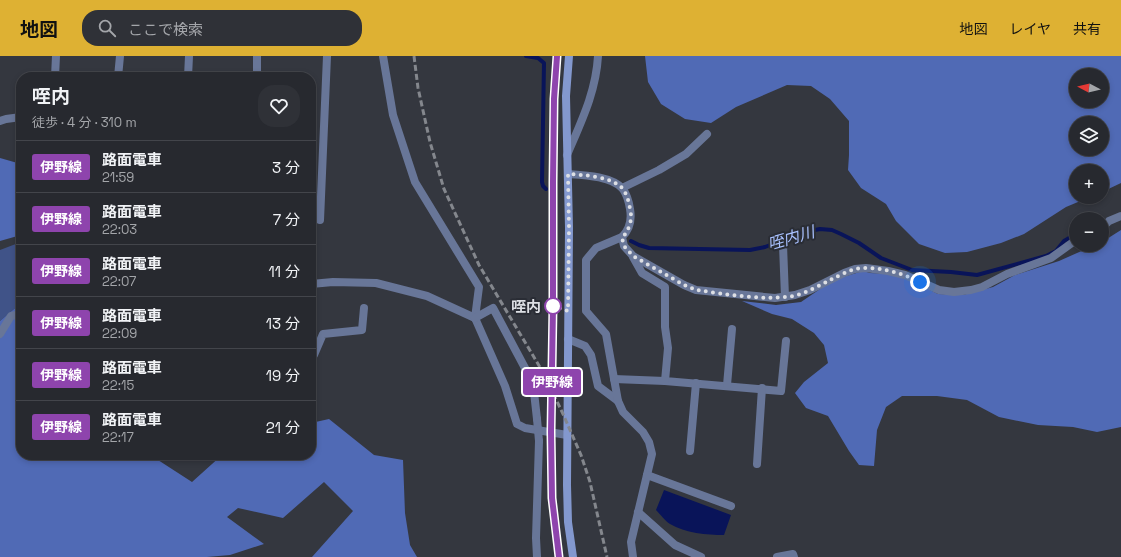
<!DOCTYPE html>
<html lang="ja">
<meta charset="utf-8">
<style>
body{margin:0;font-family:"Space Grotesk","Noto Sans JP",sans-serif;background:#2f3137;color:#f1f3f6;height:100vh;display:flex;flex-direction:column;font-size:15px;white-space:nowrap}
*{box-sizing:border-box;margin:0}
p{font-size:13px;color:#a4a6aa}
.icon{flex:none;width:22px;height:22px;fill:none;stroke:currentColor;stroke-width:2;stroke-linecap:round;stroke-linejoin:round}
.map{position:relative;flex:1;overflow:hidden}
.panel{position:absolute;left:16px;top:16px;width:300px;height:388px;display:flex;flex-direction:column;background:#27292f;border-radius:16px;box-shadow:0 2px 6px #0003,0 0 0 1px #43454b}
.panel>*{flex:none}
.badge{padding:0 8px;border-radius:3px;font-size:14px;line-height:26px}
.needle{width:26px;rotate:277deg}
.buttons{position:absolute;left:1069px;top:12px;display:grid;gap:8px}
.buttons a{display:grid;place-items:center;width:40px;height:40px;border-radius:50%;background:#27292f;box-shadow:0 2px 6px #0003,0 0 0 1px #43454b;font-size:20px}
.you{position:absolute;width:20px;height:20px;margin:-10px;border:3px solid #fff;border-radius:50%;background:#1a73e8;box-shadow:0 0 0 6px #1a73e833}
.map>.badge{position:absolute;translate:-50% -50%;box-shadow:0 0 0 2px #fff}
.round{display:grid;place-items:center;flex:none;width:42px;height:42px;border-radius:16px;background:#2f3137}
.summary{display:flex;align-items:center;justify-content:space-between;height:68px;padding:0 16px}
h1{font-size:19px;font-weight:700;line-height:30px}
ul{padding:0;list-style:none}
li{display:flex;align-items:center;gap:12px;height:52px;padding:0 16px;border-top:1px solid #43454b}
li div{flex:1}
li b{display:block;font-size:15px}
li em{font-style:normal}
li .badge{min-width:44px;font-weight:700;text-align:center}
header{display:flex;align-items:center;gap:24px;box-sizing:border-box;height:56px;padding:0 20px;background:#deb133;color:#111}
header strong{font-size:19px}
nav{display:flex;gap:22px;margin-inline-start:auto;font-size:14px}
.search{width:280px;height:36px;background:#2f3137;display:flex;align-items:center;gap:10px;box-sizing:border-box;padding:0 14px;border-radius:16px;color:#a4a6aa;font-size:15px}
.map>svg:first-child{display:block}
</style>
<header>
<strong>地図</strong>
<div class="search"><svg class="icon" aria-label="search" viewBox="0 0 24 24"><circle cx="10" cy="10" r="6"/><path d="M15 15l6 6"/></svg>ここで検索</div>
<nav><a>地図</a><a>レイヤ</a><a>共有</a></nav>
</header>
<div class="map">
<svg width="1121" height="501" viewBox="0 0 1121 501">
<rect width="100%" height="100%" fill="#34373f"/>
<!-- green -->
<polygon fill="#405388" points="21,186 21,247 0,265 0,194"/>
<!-- forest -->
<g fill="#506ab5" fill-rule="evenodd">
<path d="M 645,0 L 1121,0 L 1121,127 L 1102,136 L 1102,115 L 1076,115 L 1076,141 L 1090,141 L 1066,151 L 1024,178 L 1001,187 L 967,196 L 945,197 L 919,188 L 896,165 L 886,148 L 861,132 L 848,114 L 849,99 L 849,65 L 830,43 L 811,30 L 787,29 L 736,51 L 711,67 L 685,63 L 661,48 L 648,26 ZM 1076,19 L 1102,19 L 1102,45 L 1076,45 ZM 1076,67 L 1102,67 L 1102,93 L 1076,93 Z"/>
<polygon points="0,102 21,108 21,179 0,185"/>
<polygon points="1121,174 1121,371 1097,376 1073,371 1038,369 999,361 967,344 937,340 902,340 886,351 877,374 874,410 859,409 849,395 828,360 806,352 795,337 804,326 828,307 824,289 814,277 792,263 772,258 742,245 776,249 801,246 823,231 843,221 863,215 870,217 891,218 914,226 938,238 963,239 993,231 1015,219 1059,205 1095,189 1102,189 1102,186"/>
<polygon points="21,247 21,399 157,399 158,404 192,426 222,399 311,399 311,367 329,363 374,399 403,404 405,457 410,489 417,501 312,501 353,455 324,426 283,462 238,452 227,461 264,488 230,499 207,501 0,501 0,265"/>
</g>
<!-- water -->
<path fill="#091459" d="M 664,434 L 731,459 L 724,479 C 707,479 685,477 670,468 C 665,465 661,459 656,454 Z"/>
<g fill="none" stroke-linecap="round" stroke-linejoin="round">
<!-- stream -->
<g stroke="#091459" stroke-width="4">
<polyline points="526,0 538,2 544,7 542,126 543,130 546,133"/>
<polyline points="631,185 639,189 649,192 750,194 765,191 804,176 820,173 832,174 841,178 859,187 881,202 912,214 951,216 977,219 1046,200 1056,195 1064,185 1076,178"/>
</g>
<!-- minor -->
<g stroke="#687698" stroke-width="8">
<polyline points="383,0 393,59 415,126 479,231 475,262 505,330 517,368 525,372 567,379"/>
<polyline points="55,21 56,0"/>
<polyline points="118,21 120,0"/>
<polyline points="188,21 189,0"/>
<polyline points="257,21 257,0"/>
<polyline points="0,65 6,63 21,61"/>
<path d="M 567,99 C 581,66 596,36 598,0"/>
<path d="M 568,118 C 583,119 612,120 623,133 C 627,139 629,146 630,153 C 632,164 629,174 622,181 L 624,190 L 633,200 L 684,229 L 696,234 L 775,242 L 795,239 L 810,234 L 844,217 L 855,213 L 866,212 L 888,215 L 905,219 L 939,234 L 954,236 L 971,234 L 982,231 L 1007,218 L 1051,202 L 1076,184"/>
<polyline points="622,132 659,114 686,98 707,78"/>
<polyline points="320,164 327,0"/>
<polyline points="1102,172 1109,165 1121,160"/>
<polyline points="783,189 785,241"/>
<polyline points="633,201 642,217 665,231 665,271 668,292 665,325 781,335 786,285"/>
<polyline points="311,228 333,226 376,227 427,240 475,262"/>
<polyline points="475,262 493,252 533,327 537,363"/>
<polyline points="0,278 11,260 21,258"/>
<polyline points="568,283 585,290 591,299 598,330 618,345 623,356 643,376 649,386 652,398 631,486 633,501"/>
<polyline points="311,300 314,299 323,278 362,274 364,252"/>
<polyline points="614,323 665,325"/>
<polyline points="727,329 732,273"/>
<polyline points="618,345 606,278 586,255 586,204 596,192 622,181"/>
<polyline points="690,395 696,327"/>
<polyline points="757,408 762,332"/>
<polyline points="647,419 731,450"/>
<polyline points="638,456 675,489 701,501"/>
<polyline points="537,501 536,482 539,385"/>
<polyline points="777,501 793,498 794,501"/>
</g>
<!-- secondary -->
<polyline stroke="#8398ce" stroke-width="8" points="569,0 566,40 569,172 567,429 568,466 573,501"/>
<!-- tram -->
<polyline stroke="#84878d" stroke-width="1" points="557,0 554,43 553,126 553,250 551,376 552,442 559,501"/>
<!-- rail -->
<polyline stroke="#84878d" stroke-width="3" stroke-dasharray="6 3" stroke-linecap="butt" points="414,0 418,32 430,86 444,133 479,209 544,318 563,358 581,399 590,426 607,501"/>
<!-- minor-bridge -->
<polyline stroke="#687698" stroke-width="8" points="537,363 539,385"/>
</g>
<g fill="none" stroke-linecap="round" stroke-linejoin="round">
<!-- line casing -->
<g stroke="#fff" stroke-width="9">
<polyline id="line" points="557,0 554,43 553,126 553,250 551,376 552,442 559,501"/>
</g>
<!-- line -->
<use href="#line" stroke="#8e44ad" stroke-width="6"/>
<!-- walk -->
<path stroke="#dddfe4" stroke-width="4" stroke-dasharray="0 7.2" d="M 553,250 L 568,255 L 569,172 L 568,118 C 583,119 612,120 623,133 C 627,139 629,146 630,153 C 633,164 629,174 622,182 L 624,190 L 633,200 L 684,229 L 696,234 C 726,238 763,245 793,240 C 807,237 820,229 832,223 C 839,220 847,215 855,213 C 875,209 902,217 920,226"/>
</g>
<!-- markers -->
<circle fill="#fff" stroke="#8e44ad" stroke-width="2" cx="553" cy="250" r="8"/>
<g text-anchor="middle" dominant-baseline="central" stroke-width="4" stroke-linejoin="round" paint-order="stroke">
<!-- stop labels -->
<g font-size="15" font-weight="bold" fill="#dddfe4" stroke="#2a2d35" text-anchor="end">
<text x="541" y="250">咥内</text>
</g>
<!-- water labels -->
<g font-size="16" font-style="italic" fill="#a8c0fe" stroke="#2a2d35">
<text transform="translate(791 182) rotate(-16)">咥内川</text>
</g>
</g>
</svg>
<div class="buttons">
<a><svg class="needle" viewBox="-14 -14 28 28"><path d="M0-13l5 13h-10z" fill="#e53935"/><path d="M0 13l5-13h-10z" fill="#a4a6aa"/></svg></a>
<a><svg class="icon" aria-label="layers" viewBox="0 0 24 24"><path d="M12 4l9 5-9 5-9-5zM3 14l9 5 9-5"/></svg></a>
<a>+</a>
<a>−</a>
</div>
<div class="you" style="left:920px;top:226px"></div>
<b class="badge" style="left:552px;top:326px;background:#8e44ad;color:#fff">伊野線</b>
<section class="panel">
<div class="summary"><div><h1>咥内</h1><p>徒歩 · 4 分 · 310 m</p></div><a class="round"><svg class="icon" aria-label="heart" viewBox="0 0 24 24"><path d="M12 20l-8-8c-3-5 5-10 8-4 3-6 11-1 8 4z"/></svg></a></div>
<ul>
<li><span class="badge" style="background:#8e44ad;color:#fff">伊野線</span><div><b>路面電車</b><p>21:59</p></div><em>3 分</em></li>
<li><span class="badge" style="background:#8e44ad;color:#fff">伊野線</span><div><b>路面電車</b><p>22:03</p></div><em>7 分</em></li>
<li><span class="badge" style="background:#8e44ad;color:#fff">伊野線</span><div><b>路面電車</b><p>22:07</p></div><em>11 分</em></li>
<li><span class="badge" style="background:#8e44ad;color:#fff">伊野線</span><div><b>路面電車</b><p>22:09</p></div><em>13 分</em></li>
<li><span class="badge" style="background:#8e44ad;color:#fff">伊野線</span><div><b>路面電車</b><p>22:15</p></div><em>19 分</em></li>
<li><span class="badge" style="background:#8e44ad;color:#fff">伊野線</span><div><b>路面電車</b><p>22:17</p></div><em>21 分</em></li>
</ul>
</section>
</div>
